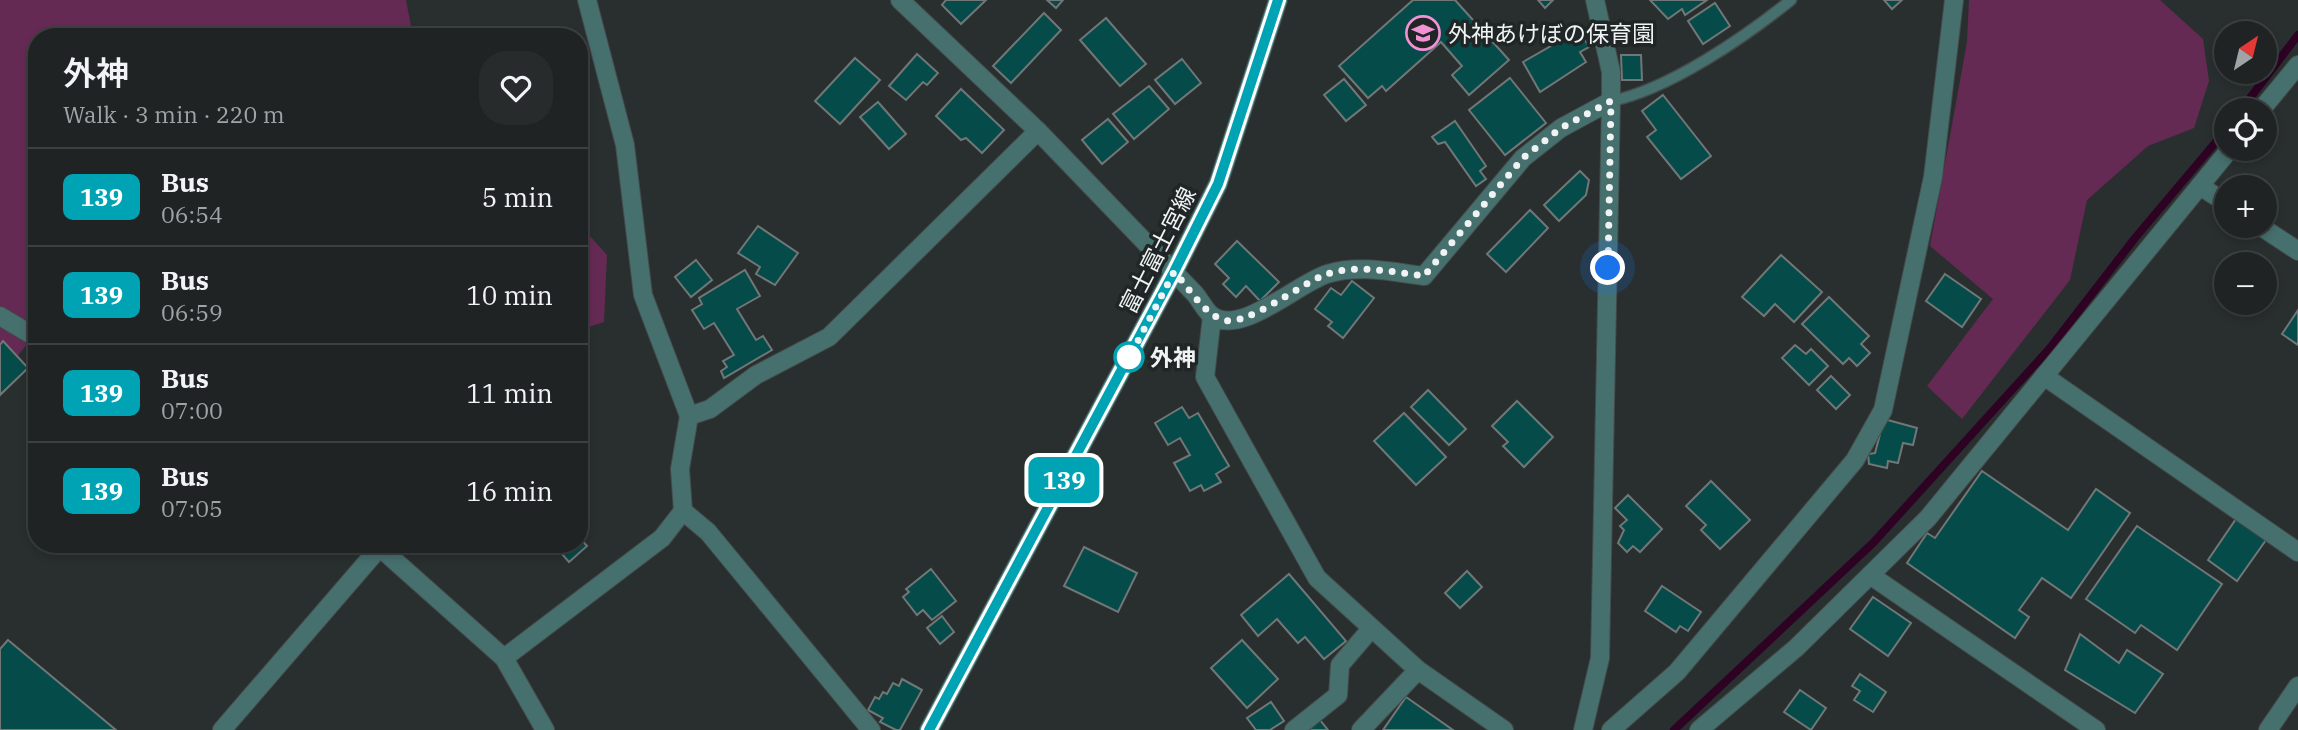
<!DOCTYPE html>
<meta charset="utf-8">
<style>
body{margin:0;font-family:"IBM Plex Serif","Noto Sans JP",serif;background:#272b2b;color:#f1f3f6;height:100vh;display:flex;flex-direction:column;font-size:26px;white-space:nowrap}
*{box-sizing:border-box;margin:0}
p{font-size:23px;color:#a1a4a6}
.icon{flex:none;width:38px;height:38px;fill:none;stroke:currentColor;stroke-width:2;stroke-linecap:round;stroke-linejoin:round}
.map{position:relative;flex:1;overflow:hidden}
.side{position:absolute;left:28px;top:28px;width:560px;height:525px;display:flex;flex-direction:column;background:#1f2323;border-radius:28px;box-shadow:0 4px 10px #0003,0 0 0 2px #3c4041}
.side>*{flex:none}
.badge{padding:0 14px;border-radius:10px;font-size:24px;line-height:46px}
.needle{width:46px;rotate:35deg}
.fabs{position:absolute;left:2214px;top:21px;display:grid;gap:14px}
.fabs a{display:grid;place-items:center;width:63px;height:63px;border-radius:50%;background:#1f2323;box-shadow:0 4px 10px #0003,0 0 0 2px #3c4041;font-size:35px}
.you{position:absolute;width:35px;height:35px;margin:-18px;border:5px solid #fff;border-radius:50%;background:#1a73e8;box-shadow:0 0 0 10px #1a73e833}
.map>.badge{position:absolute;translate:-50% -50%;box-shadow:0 0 0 4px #fff}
.round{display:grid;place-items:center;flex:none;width:74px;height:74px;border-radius:28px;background:#272b2b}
.head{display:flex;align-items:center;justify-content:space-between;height:119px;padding:0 35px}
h1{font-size:33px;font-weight:600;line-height:52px}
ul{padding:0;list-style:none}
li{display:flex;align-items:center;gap:21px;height:98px;padding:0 35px;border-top:2px solid #3c4041}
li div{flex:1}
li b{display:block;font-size:26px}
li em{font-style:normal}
li .badge{min-width:77px;font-weight:700;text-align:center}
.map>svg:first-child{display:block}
</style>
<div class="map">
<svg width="2298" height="730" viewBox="0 0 2298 730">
<rect width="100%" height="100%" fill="#292f2f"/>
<!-- green -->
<g fill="#652a54">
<polygon points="0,0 406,0 413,37 37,37 37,331 0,379"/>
<polygon points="1969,0 2160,0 2203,39 2209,81 2194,128 2148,146 2087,200 2070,280 1962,419 1927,386 1993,299 1930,246 1967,42"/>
<polygon points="579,224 607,255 604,322 579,330"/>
</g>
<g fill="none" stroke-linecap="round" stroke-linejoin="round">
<!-- stream -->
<g stroke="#2d0223" stroke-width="8">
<polyline points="2241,110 2298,35"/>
<polyline points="1674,730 1873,543 2050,348 2135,238 2226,130"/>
</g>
</g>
<!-- building -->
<g fill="#054b49" stroke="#717777" stroke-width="2">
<polygon points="946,0 986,0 961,24 942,5"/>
<polygon points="1047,0 1063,0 1056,8"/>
<polygon points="1413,0 1455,0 1509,60 1469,95 1452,75 1462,66 1441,42 1386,91 1382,86 1368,98 1339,66"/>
<polygon points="1538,0 1553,0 1545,8"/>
<polygon points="1650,0 1707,0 1685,15 1682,9 1668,19"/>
<polygon points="1884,0 1902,0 1892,9"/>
<polygon points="1715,3 1730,26 1703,44 1688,21"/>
<polygon points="1044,13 1061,30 1011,83 993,66"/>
<polygon points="1106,18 1146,64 1120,86 1080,40"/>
<polygon points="1579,30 1589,47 1580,52 1586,62 1540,92 1523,62"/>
<polygon points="917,54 938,73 927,85 923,82 906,100 889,86"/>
<polygon points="1621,55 1641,55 1642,80 1622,80"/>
<polygon points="855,58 880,80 840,124 815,101"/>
<polygon points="1182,59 1201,83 1175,104 1155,80"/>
<polygon points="1510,78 1546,123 1505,155 1469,110"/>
<polygon points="1344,79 1366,105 1346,121 1324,95"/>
<polygon points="1149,86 1169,109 1134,139 1113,114"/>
<polygon points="961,89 1004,130 982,153 966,138 961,140 936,116"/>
<polygon points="1663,95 1711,156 1681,179 1647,137 1656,130 1642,111"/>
<polygon points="878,102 906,134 889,149 860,117"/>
<polygon points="1108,119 1128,142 1102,164 1082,140"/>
<polygon points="1455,121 1486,166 1480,171 1486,179 1476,186 1445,142 1438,144 1432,137"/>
<polygon points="1580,171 1589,180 1586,195 1559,221 1544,205"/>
<polygon points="1530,210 1548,228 1506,272 1487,254"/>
<polygon points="758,226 798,253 775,285 756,274 760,267 738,253"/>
<polygon points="1237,241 1279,282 1260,301 1246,286 1236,297 1223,284 1229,278 1215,264"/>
<polygon points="1781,255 1822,292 1794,322 1775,304 1764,316 1742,297"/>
<polygon points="696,260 712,280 691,297 675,277"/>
<polygon points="745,270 760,296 737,309 756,340 763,336 772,350 724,378 721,371 727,367 723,361 734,355 714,323 704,329 692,310 702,304 699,298"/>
<polygon points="1945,274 1981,299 1962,327 1926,301"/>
<polygon points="1352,281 1374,298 1343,338 1328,326 1332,322 1315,309 1331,288 1341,295"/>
<polygon points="1829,297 1869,336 1861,344 1870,353 1857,366 1849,358 1843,364 1802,324"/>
<polygon points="2298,310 2298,345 2282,334"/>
<polygon points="3,341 28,368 0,395 0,345"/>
<polygon points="1795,345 1806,354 1811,349 1828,366 1809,385 1782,358"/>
<polygon points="1831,376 1850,395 1836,409 1817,390"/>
<polygon points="1428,390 1466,429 1449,445 1411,407"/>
<polygon points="1517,401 1553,437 1524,467 1503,446 1508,442 1492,426"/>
<polygon points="1182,407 1189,418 1198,413 1229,466 1216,474 1221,482 1204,491 1201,485 1190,491 1174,463 1190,455 1180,438 1168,445 1155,423"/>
<polygon points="1404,413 1446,457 1416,485 1374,441"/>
<polygon points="1884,419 1917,428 1913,445 1903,443 1898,463 1888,461 1887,468 1869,464 1868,454 1875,453"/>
<polygon points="579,449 588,460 579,468"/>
<polygon points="1982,471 2068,530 2096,489 2130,513 2071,598 2042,578 2019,610 2029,617 2015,638 1907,563 1927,533 1935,538"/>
<polygon points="1711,481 1750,520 1720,549 1701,530 1706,525 1686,506"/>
<polygon points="1628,495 1662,529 1640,552 1633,546 1627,552 1618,543 1624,530 1620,526 1627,520 1615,508"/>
<polygon points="2236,519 2266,540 2237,581 2208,560"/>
<polygon points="2137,526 2222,584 2177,650 2141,625 2135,633 2086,599"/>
<polygon points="579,537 587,546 569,562 553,544 579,544"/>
<polygon points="1084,547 1137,573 1118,612 1064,586"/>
<polygon points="931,569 956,601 932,620 923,610 917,615 903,597 909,592 906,589"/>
<polygon points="1467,571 1482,587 1460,608 1445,593"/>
<polygon points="1289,574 1346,641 1324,659 1305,637 1298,643 1277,619 1258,636 1241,615"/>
<polygon points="1662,586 1701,612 1688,631 1680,626 1676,632 1645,611"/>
<polygon points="1873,597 1911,623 1888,656 1850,629"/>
<polygon points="942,616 954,632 940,644 927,628"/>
<polygon points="2080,634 2119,663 2127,650 2163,674 2135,713 2065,670"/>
<polygon points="8,640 116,730 0,730 0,649"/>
<polygon points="1242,640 1278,679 1247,708 1211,668"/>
<polygon points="1860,674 1886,692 1873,712 1854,700 1860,691 1852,686"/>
<polygon points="902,679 922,690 900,730 896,730 880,722 883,718 868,710 875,697 879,699 883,692 887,694 893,683 899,686"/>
<polygon points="1800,690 1826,708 1811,730 1784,712"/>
<polygon points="1406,697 1453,730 1383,730"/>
<polygon points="1271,702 1284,721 1270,730 1256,730 1247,718"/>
<polygon points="1320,720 1328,730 1308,730"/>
</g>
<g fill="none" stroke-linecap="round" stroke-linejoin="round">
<!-- service casing -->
<g stroke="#454a4a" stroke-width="13">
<path id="service" d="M 1611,101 C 1668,90 1745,37 1791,0"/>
</g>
<!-- minor casing -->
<g stroke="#454a4a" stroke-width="20">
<g id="minor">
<polyline points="587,0 625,145 643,295 689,416"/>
<path d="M 900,0 L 1038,131 L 1195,294 C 1200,300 1205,310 1211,315 C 1239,338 1298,283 1327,274 C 1358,264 1393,272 1424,276 L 1523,158 L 1561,128 L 1611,101"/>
<polyline points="2261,110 2298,65"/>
<polyline points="2200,186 2226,203"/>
<polyline points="2260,226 2298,251"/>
<polyline points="0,316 37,338"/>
<polyline points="1212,316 1205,377 1317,578 1418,670 1504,730"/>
<polyline points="2044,376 2298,552"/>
<polyline points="683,511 708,532 871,730"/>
<polyline points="376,544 504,658 545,730"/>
<polyline points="1870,575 2096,730"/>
<polyline points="504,658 662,538 683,511 680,469 689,416 710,409 756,375 829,337 1038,131"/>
<polyline points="1294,730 1338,695 1340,665 1370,630"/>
<polyline points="1361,730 1418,670"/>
<polyline points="1583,730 1600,658 1611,101 1611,72 1595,0"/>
<polyline points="1611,730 1677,672 1855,460 1883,410 1933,177 1954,0"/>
<polyline points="1699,730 1796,648 1928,518 2230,149"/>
<polyline points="2268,730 2298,686"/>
</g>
</g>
<!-- tertiary casing -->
<g stroke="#454a4a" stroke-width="20">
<polyline id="tertiary" points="222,730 380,547"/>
</g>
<!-- secondary casing -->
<g stroke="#454a4a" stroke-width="20">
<polyline id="secondary" points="929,730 1174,272 1218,184 1278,0"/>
</g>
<!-- service -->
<use href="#service" stroke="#46706e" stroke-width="10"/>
<!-- minor -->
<use href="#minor" stroke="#46706e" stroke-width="18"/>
<!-- tertiary -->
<use href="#tertiary" stroke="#46706e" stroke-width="18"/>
<!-- secondary -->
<use href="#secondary" stroke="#509593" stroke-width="18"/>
</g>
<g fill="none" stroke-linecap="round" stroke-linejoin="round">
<!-- line casing -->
<g stroke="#fff" stroke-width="16">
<polyline id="line" points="929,730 1174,272 1218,184 1278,0"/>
</g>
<!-- line -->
<use href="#line" stroke="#00a3b4" stroke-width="10"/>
<!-- walk -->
<path stroke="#f0f3f3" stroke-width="7" stroke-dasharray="0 12.6" d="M 1129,357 L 1128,360 L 1174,272 C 1189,287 1204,315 1224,320 C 1247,327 1301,283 1327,274 C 1357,264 1393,272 1424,276 L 1523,158 L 1561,128 L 1611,101 L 1608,268"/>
</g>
<!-- icons -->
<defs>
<g id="school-ring" transform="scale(1.75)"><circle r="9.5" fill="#202525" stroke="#f391d5" stroke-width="1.5"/><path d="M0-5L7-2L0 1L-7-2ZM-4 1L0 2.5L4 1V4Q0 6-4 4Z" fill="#f391d5"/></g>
</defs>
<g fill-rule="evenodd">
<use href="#school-ring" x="1423" y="33"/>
</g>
<!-- markers -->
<circle fill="#fff" stroke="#00a3b4" stroke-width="3.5" cx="1129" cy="357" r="14"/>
<g text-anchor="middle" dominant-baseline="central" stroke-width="7" stroke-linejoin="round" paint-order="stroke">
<!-- poi labels -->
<g font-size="23" fill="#f0f3f3" stroke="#202525" text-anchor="start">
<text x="1448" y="33">外神あけぼの保育園</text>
</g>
<!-- street labels -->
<g font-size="23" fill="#f0f3f3" stroke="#202525">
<text transform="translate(1157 250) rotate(-63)">富士富士宮線</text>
</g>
<!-- stop labels -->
<g font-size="23" font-weight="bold" fill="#f0f3f3" stroke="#202525" text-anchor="start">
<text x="1150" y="357">外神</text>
</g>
</g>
</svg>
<div class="fabs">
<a><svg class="needle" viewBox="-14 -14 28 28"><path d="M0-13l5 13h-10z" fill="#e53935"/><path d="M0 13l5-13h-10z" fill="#a1a4a6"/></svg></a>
<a><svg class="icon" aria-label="locate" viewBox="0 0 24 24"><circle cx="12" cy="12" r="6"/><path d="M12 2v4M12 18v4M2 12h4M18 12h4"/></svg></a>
<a>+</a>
<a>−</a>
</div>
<div class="you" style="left:1608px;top:268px"></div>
<b class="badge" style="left:1064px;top:480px;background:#00a3b4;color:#fff">139</b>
<section class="side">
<div class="head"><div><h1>外神</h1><p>Walk · 3 min · 220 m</p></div><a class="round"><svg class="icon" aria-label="heart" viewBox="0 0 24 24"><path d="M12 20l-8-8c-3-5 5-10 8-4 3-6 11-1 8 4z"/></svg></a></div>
<ul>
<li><span class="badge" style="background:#00a3b4;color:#fff">139</span><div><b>Bus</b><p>06:54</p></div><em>5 min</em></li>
<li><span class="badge" style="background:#00a3b4;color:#fff">139</span><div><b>Bus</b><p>06:59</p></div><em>10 min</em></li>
<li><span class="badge" style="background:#00a3b4;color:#fff">139</span><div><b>Bus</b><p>07:00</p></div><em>11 min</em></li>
<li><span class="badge" style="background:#00a3b4;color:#fff">139</span><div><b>Bus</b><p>07:05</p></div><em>16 min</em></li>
</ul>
</section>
</div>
